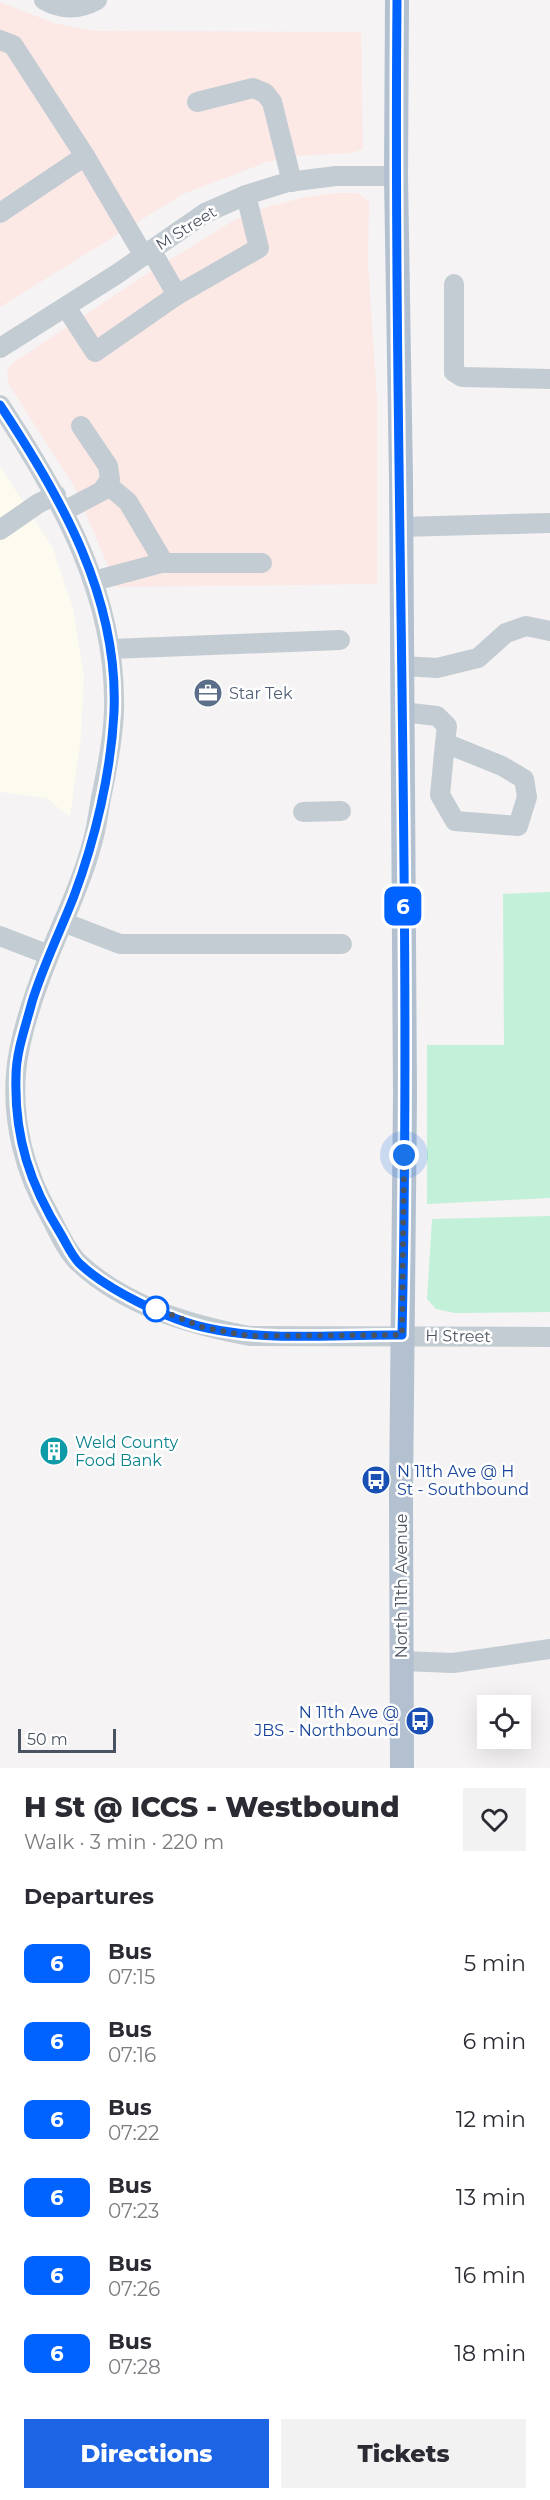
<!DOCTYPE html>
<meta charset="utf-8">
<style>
body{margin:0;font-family:Montserrat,sans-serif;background:#f2f2f3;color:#2b2b33;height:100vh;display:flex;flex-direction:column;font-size:22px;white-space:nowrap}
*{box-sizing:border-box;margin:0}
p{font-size:20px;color:#7c7c81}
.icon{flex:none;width:33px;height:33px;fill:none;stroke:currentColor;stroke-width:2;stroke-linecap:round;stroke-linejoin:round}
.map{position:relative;height:1768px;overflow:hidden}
.drawer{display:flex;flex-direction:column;background:#fff;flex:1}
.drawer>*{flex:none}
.badge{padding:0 12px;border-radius:9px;font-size:21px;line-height:39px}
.buttons{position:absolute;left:477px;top:1695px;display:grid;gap:12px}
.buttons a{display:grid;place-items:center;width:54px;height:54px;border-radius:0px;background:#fff;box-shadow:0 6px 24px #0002;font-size:30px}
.scale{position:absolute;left:18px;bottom:15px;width:98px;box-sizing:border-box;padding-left:6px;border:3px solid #4a5460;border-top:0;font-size:16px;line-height:21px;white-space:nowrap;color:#4a5460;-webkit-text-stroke:4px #fff;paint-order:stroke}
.you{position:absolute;width:30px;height:30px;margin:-15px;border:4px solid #fff;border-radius:50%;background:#1a73e8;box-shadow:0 0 0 9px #1a73e833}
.map>.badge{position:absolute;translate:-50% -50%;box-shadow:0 0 0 3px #fff}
h2{padding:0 24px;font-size:22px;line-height:54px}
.round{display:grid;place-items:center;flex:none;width:63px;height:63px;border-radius:0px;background:#f2f2f3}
.headline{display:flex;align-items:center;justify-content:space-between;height:102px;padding:0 24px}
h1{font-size:28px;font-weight:800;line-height:45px}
.primary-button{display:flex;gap:12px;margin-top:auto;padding:12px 24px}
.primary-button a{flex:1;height:69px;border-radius:0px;background:#1d65e4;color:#fff;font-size:24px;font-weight:800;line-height:69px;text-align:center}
.primary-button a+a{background:#f2f2f3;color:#2b2b33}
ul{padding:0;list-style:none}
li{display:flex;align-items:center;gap:18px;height:78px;padding:0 24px}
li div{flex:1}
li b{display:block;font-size:22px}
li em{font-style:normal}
li .badge{min-width:66px;font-weight:700;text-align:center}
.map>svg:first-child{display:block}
</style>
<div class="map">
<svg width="550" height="1768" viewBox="0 0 550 1768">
<rect width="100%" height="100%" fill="#f5f3f3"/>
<!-- commercial -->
<polygon fill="#fdfaef" points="0,466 53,548 73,608 84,677 81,738 70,817 46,798 0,792"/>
<!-- medical -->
<g fill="#fce9e6">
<polygon points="0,2 54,23 94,31 361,32 363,149 352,153 296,156 267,162 183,194 0,307"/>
<polygon points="336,193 358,193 369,202 368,264 377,398 377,584 117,587 75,488 8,383 7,371 14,362 148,273 236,219 267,207 306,197"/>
</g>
<!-- green -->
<g fill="#c3f0d8">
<polygon points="550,892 550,1198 427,1204 427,1045 504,1045 503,894"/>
<polygon points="550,1216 550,1312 455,1313 436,1309 427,1299 432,1219"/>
</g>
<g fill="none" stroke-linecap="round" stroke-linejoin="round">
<!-- minor -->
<g stroke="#c4ccd3" stroke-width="20">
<path d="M 44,0 C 62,10 79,10 97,0"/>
<polyline points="0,40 13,45 85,156 144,256"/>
<polyline points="197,102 253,88 265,93 272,102 292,182"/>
<polyline points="0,213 85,156"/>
<polyline points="151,250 177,295"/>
<polyline points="454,284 454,372 462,377 550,379"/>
<polyline points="66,307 95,352 177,295 259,248 246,195"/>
<polyline points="0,348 117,274 205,213 246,195 288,182 336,176 396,176"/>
<path d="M 0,405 C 61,498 117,596 114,711 C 113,740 107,770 101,798 C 98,815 96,832 91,847 C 81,885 63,920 49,956 C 35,991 19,1035 16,1073 C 12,1123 25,1173 50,1216 C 58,1231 67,1252 79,1263 C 125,1306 190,1325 250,1336 L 550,1337"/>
<polyline points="108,485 128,502 160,556 161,563"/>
<polyline points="64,511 102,491 110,479 108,466 81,426"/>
<polyline points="401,527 550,523"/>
<polyline points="0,530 39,503 56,495"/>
<polyline points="94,581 161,563 262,563"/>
<polyline points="111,649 340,640"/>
<polyline points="402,666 437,668 478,658 506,633 526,626 550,631"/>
<polyline points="402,712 437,716 447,726 445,743 502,766 524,779 527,797 518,826 455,821 440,795 445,743"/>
<polyline points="303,812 341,811"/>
<polyline points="63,922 120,944 342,944"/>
<polyline points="0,936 49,955"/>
<polyline points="402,1661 453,1663 550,1649"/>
</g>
<!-- major -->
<polyline stroke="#b3c0d0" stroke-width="24" points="397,0 396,176 401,479 405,1096 401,1497 402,1768"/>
</g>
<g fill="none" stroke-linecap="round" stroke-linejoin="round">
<!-- line casing -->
<g stroke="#fff" stroke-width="14">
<path id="line" d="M 0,405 C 61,497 119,598 114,712 C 111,773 95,840 74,896 C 60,932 43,966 32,1002 C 26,1025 16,1052 16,1076 C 14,1137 30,1185 62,1236 C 67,1245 72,1256 79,1263 C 107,1290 169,1320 207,1328 C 270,1342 338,1334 402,1335 C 412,890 393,445 397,0"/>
</g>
<!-- line -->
<use href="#line" stroke="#0062ff" stroke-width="9"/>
<!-- walk -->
<polyline stroke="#4a5460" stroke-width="6" stroke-dasharray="0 10.8" points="156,1309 154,1308 205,1328 250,1336 402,1335 404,1155"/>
</g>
<!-- icons -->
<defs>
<g id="office-disc" transform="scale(1.5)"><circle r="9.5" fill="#5c6f8a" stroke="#fff"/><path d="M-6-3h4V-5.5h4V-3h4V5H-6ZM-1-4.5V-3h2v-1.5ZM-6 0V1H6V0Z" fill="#fff"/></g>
<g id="building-disc" transform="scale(1.5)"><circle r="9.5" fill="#0f9aa8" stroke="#fff"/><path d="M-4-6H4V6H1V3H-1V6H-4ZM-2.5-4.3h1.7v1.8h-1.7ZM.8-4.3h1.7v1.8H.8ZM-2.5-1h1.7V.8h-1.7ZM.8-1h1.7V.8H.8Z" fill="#fff"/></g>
<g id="bus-disc" transform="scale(1.5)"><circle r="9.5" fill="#1a4fb4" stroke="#fff"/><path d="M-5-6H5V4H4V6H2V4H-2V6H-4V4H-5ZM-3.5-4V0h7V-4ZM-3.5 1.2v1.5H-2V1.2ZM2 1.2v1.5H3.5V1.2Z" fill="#fff"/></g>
</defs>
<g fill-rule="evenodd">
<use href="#office-disc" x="208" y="693"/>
<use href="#building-disc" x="54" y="1451"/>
<use href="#bus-disc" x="376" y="1480"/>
<use href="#bus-disc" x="420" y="1721"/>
</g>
<!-- markers -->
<circle fill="#fff" stroke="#0062ff" stroke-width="3" cx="156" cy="1309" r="12"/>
<g text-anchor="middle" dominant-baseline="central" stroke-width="5" stroke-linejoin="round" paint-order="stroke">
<!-- street labels -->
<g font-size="16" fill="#4a5460" stroke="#fff">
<text transform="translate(186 228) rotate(-32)">M Street</text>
<text transform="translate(458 1336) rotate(1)">H Street</text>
<text transform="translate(401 1586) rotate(-90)">North 11th Avenue</text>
</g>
<!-- service labels -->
<g font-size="16" fill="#4e5e75" stroke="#fff" text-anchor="start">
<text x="229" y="693">Star Tek</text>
</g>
<!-- culture labels -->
<g font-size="16" fill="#0d838f" stroke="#fff" text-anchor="start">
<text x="75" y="1442">Weld County<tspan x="75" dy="18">Food Bank</tspan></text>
</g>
<!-- transit labels -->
<g font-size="16" fill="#164399" stroke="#fff" text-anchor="start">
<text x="397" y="1471">N 11th Ave @ H<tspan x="397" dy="18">St - Southbound</tspan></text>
<text x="399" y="1712" text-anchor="end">N 11th Ave @<tspan x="399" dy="18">JBS - Northbound</tspan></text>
</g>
</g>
</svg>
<div class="buttons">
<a><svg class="icon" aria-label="locate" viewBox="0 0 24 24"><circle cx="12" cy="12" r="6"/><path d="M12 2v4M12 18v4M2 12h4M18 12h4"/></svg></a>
</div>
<div class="scale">50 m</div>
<div class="you" style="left:404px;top:1155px"></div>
<b class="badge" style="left:403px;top:906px;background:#0062ff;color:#fff">6</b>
</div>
<section class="drawer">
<div class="headline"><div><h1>H St @ ICCS - Westbound</h1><p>Walk · 3 min · 220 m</p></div><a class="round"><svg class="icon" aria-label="heart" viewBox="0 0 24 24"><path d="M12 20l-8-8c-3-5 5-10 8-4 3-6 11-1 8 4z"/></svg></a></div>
<h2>Departures</h2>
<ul>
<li><span class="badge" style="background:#0062ff;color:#fff">6</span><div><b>Bus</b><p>07:15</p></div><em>5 min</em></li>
<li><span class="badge" style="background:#0062ff;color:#fff">6</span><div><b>Bus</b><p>07:16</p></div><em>6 min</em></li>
<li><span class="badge" style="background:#0062ff;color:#fff">6</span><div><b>Bus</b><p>07:22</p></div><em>12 min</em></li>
<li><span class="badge" style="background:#0062ff;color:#fff">6</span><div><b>Bus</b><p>07:23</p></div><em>13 min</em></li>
<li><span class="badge" style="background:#0062ff;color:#fff">6</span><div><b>Bus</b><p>07:26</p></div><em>16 min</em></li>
<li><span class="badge" style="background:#0062ff;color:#fff">6</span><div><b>Bus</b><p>07:28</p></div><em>18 min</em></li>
</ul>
<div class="primary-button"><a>Directions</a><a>Tickets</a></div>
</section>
